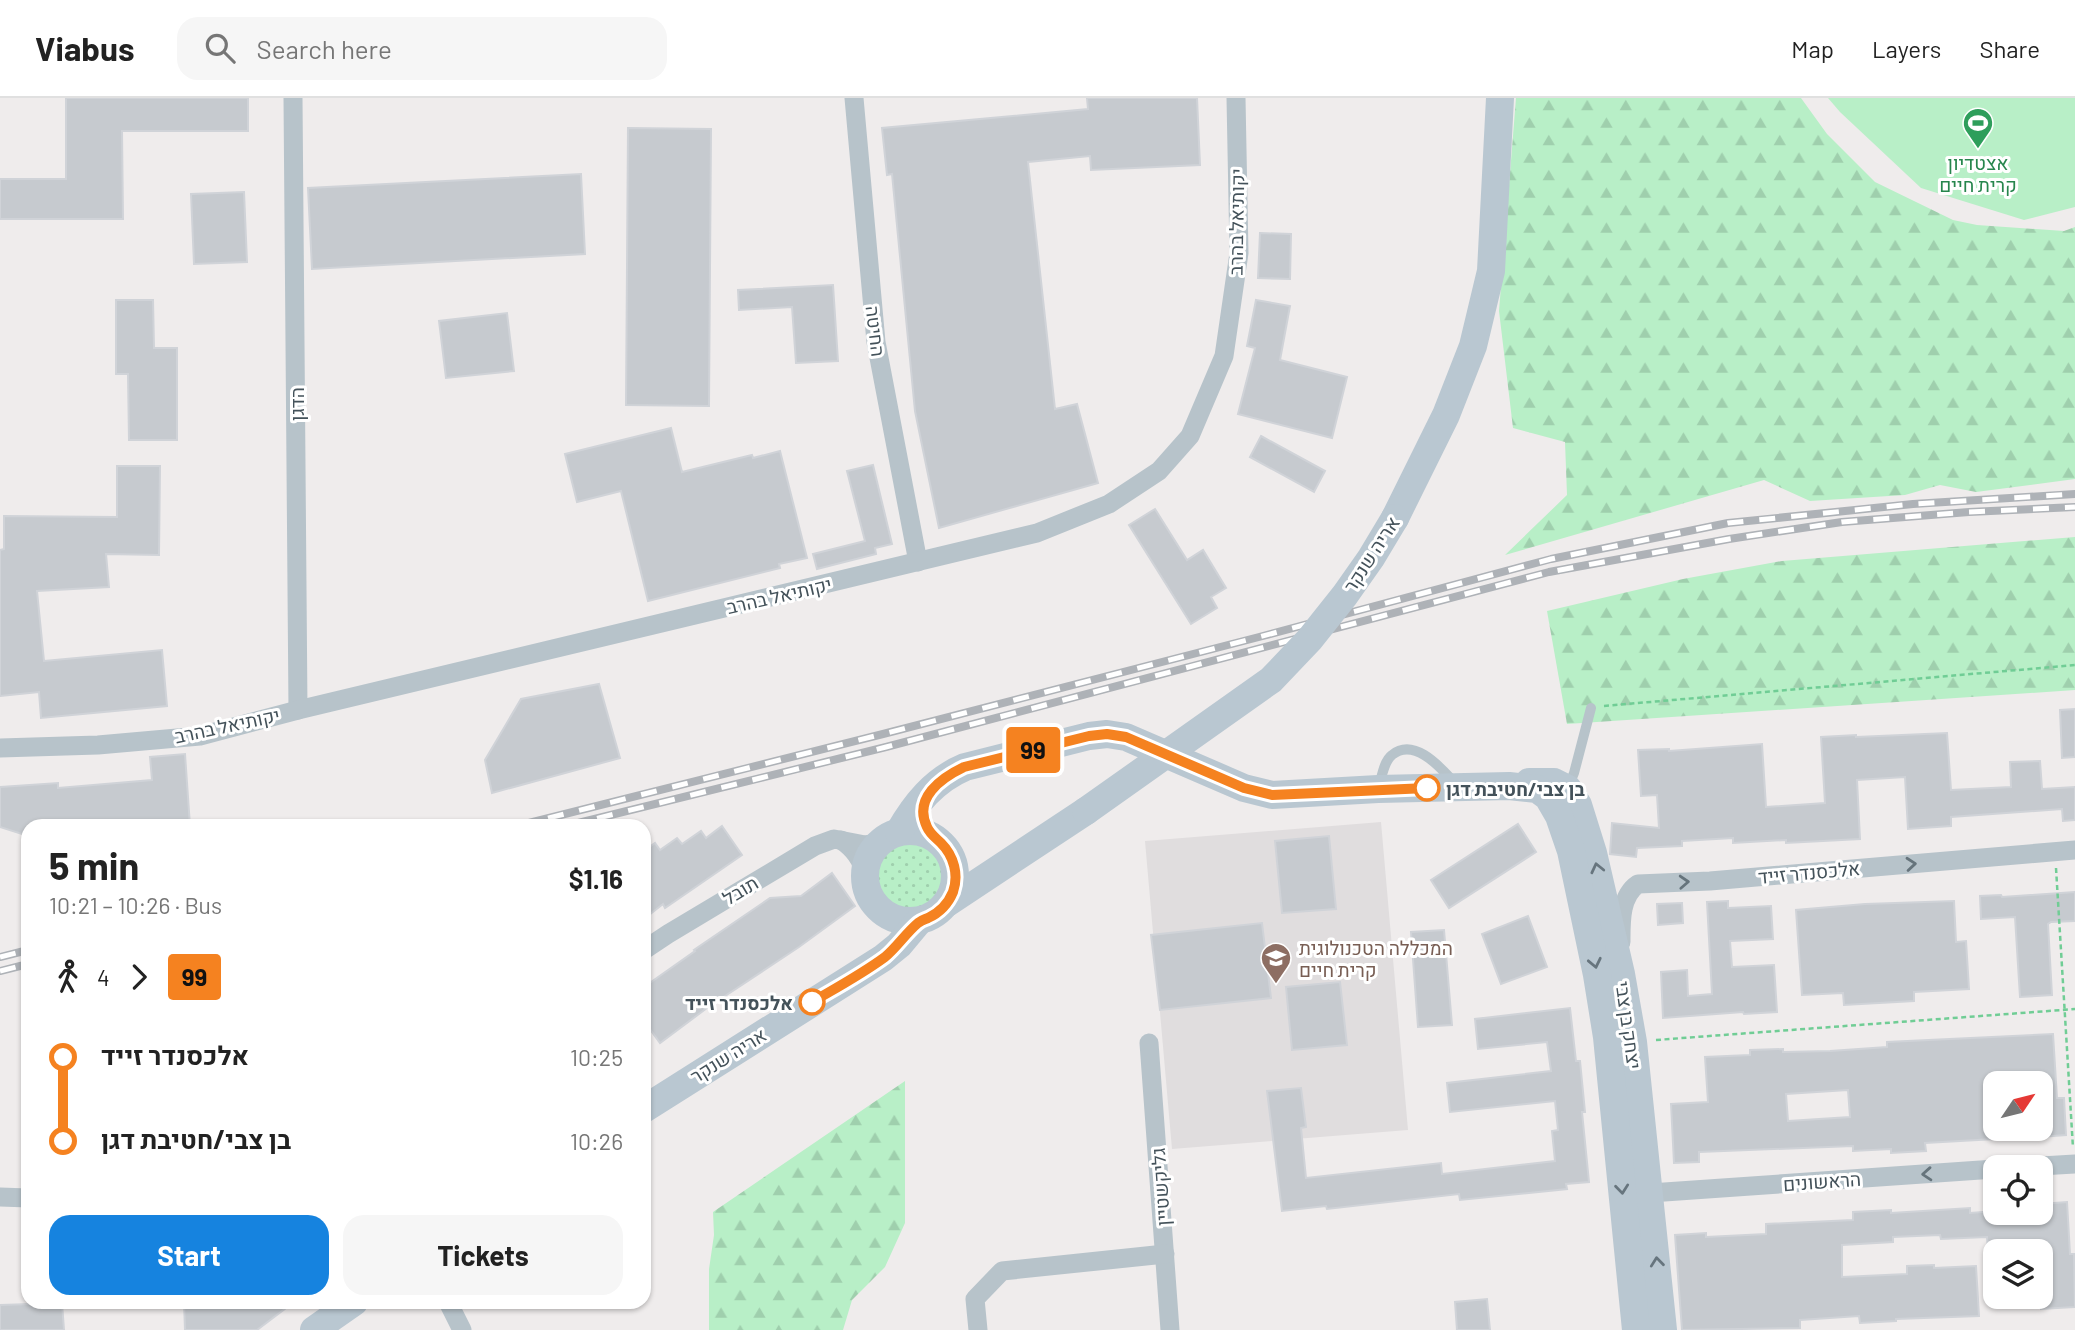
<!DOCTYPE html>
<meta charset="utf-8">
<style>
body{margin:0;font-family:Barlow,Heebo,sans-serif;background:#f6f6f6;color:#222;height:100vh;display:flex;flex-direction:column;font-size:26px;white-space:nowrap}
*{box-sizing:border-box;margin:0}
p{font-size:23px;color:#767676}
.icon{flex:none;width:38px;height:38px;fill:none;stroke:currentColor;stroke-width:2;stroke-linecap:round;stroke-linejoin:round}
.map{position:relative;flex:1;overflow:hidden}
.panel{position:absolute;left:21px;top:721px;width:630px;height:490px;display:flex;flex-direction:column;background:#fff;border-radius:21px;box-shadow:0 2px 5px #0004}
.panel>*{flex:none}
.badge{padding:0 14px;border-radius:5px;font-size:24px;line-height:46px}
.needle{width:46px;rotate:55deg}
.tools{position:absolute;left:1983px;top:973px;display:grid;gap:14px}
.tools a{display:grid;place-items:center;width:70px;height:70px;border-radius:14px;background:#fff;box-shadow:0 2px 5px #0004;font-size:35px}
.map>.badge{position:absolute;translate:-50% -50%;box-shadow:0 0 0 4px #fff}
.legs{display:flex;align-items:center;gap:10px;height:77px;padding:0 28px;font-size:23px}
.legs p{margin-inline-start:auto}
.head{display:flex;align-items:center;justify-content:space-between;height:119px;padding:0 28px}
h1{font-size:38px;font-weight:700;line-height:52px}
.button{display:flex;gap:14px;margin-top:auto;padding:14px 28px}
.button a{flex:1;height:80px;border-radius:21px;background:#1683df;color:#fff;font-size:28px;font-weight:700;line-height:80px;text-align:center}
.button a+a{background:#f6f6f6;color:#222}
ul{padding:0 28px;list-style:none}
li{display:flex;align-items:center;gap:24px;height:84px;font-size:26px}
li i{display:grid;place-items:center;width:10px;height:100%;margin:0 9px;background:currentColor}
li i::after{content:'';width:18px;height:18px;margin:-9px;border:5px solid;border-radius:50%;background:#fff}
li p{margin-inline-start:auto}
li:first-child i{background:linear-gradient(#0000 50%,currentColor 0)}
li:last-child i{background:linear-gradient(currentColor 50%,#0000 0)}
header{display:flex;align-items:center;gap:42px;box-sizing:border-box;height:98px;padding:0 35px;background:#fff;border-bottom:2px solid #e0e0e0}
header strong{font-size:33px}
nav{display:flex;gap:38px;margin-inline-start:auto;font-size:24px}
.search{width:490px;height:63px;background:#f6f6f6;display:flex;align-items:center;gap:18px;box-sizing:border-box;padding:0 24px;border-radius:21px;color:#767676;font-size:26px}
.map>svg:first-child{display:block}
</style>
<header>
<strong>Viabus</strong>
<div class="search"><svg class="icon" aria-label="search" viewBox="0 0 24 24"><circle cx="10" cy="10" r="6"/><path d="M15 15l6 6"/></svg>Search here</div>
<nav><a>Map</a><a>Layers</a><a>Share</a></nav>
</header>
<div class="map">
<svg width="2075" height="1232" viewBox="0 0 2075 1232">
<defs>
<pattern id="grass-dots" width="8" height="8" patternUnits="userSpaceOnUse" patternTransform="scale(1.75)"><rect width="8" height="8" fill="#b8efc7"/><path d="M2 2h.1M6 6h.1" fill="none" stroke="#9fcfad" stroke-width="1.8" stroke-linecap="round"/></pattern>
<pattern id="forest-firs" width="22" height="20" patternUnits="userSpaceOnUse" patternTransform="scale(1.75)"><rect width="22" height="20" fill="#b8efc7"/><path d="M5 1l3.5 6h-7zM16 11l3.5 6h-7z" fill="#9fcfad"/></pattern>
</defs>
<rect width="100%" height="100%" fill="#efecec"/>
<!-- education -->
<polygon fill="#e0ddde" points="1381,724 1408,1032 1172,1051 1145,743"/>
<!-- grass -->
<circle fill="url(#grass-dots)" cx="910" cy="778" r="36"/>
<!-- forest -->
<g fill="url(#forest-firs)">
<polygon points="1516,0 1801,0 1827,36 1875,84 1953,122 1977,127 2064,133 2075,129 2075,381 1976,394 1940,387 1905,397 1810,403 1764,382 1505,457 1567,397 1565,344 1513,330 1499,213"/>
<polygon points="2075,439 2075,592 1567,626 1547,513 1683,481 1782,463"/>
<polygon points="905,983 905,1125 885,1169 852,1202 843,1232 709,1232 709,1171 714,1137 713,1114"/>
</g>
<!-- garden -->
<polygon fill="#b8efc7" points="1828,0 2075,0 2075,109 2024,122 1921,90 1840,14"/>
<!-- building -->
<g fill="#c6cacf" stroke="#d0d3d8" stroke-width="2" fill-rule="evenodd">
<polygon points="66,0 248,0 248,33 122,33 123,121 0,121 0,81 66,81"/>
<polygon points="1087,0 1197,0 1200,67 1091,72 1090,58 1028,64 1055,311 1077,306 1098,385 939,430 915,313 892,76 887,77 882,30 1088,11"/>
<polygon points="628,30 711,31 709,308 626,307"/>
<polygon points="581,76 585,156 312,171 308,90"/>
<polygon points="244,94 247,164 194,166 191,96"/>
<polygon points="1260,135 1291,136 1290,181 1258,180"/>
<polygon points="833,187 838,263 796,265 792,209 739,212 738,192"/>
<polygon points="116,202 153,202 154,250 177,250 177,342 129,342 128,276 116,276"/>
<polygon points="1256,202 1290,208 1280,262 1347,279 1332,340 1238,316 1255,250 1247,248"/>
<polygon points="507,215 514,273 446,280 439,223"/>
<polygon points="671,330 682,374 752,357 753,360 780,353 807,460 779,466 780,470 648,503 621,393 577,404 565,356"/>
<polygon points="1261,338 1325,373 1314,394 1250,359"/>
<polygon points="873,367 892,446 875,450 876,456 817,471 813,456 865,443 847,373"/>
<polygon points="117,368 160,368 159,457 106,456 109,489 37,493 44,563 162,552 167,608 41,620 39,594 0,598 0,452 4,451 4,418 117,419"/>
<polygon points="1155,411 1187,462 1203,452 1226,490 1211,499 1217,510 1191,526 1129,427"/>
<polygon points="599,586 620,660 492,695 485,662 521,601"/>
<polygon points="2075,611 2075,659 2062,660 2060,612"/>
<polygon points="1947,635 1951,692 2011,689 2010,664 2040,663 2042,691 2075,689 2075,722 2063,723 2062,711 1951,719 1951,728 1908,731 1905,679 1857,682 1860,741 1786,745 1786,742 1733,745 1733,740 1682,743 1682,748 1637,750 1636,759 1610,756 1612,725 1659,730 1657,697 1641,698 1638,652 1669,651 1669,653 1762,646 1766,709 1825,705 1821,639 1856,637 1856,639"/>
<polygon points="185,656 190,728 28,728 28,738 0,729 0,689 58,685 58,690 152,682 150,659"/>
<polygon points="1518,726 1536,754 1449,810 1431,782"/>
<polygon points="722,728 742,757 665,810 663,806 644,821 644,753 655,745 660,752 677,740 682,746 701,733 706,740"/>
<polygon points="1329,738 1336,811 1282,815 1275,743"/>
<polygon points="832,775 855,808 799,849 707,910 660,945 644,923 644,889 695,853 694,852 770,800 801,798"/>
<polygon points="2075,794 2075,823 2051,824 2048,826 2052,897 2020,899 2015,819 1981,821 1980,798 2001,797 2002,799"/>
<polygon points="1728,803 1728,810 1771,808 1773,841 1730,843 1732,869 1774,867 1777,914 1744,916 1743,914 1663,920 1661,874 1687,872 1688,898 1712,896 1707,804"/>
<polygon points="1954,803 1956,844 1966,843 1969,891 1914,894 1914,903 1844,907 1843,895 1802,897 1796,812 1865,806"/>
<polygon points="1682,805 1683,825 1658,827 1657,806"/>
<polygon points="1528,818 1547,869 1501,886 1482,836"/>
<polygon points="1262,825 1271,900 1160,912 1151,837"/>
<polygon points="1444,832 1452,927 1418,929 1411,834"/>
<polygon points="1340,884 1347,947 1292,952 1286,889"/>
<polygon points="1570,910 1576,963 1580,963 1585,1014 1582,1014 1589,1084 1566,1086 1567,1091 1460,1102 1459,1096 1327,1111 1326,1108 1282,1113 1267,993 1301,990 1306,1029 1301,1030 1306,1080 1441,1065 1442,1076 1555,1063 1552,1033 1558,1032 1555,1003 1450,1014 1447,985 1551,973 1547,944 1478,951 1475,921"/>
<path d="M 2053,936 L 2057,1000 L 2064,1000 L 2066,1037 L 2040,1039 L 2040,985 L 1995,985 L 1995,1041 L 1925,1045 L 1926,1053 L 1891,1055 L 1891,1051 L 1853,1053 L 1853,1048 L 1699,1054 L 1699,1064 L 1674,1065 L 1671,1006 L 1708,1004 L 1705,959 L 1750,957 L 1750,952 L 1783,951 L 1783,954 L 1830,953 L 1887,949 L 1887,944 ZM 1848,992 L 1850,1019 L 1788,1023 L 1786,996 Z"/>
<polygon points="2067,1104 2070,1156 2074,1156 2075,1209 2041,1211 2040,1153 1988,1153 1987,1139 1941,1141 1940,1137 1893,1139 1893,1144 1842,1147 1842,1179 1907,1176 1907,1168 1934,1167 1934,1170 1976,1168 1979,1218 1896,1221 1896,1223 1860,1225 1859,1218 1800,1222 1800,1230 1682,1232 1675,1137 1706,1135 1706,1139 1766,1136 1766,1126 1853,1122 1853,1114 1891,1112 1891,1115 1970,1110 1970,1115 1995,1113 1995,1115 2040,1115 2040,1106"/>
<polygon points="1487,1201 1490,1232 1457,1232 1455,1204"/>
<polygon points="184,1204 294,1204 257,1232 185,1232"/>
<polygon points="62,1205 64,1232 0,1232 0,1207"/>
</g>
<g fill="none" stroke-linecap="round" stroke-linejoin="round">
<!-- path -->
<g stroke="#70cd95" stroke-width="2.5" stroke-dasharray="5 3.5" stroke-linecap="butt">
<polyline points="1604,608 2075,567"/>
<polyline points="2056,770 2073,1050"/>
<polyline points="1656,942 2075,911"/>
</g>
<!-- lane -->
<g stroke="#b7c3ca" stroke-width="10">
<path d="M 1379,688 C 1382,678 1384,663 1392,657 C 1414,639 1440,669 1453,683"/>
<polyline points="1568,690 1574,675 1591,610"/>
</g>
<!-- street -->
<g stroke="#b7c3ca" stroke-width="19">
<polyline points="293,0 298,612"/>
<polyline points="854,0 876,244 918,464"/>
<polyline points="0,650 98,647 200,638 298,612 1037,435 1109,406 1159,373 1190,338 1224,258 1239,155 1236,0"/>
<path d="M 841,742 C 853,750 862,762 865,776"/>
<path d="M 1621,844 C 1621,825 1620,798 1638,786 L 1710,783 L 2075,752"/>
<polyline points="644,852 668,836 815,748 834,741 865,747 879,745"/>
<polyline points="1149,945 1170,1232"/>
<polyline points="2025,1069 2075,1066"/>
<polyline points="1650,1095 1995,1071"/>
<polyline points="0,1099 28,1100"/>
<polyline points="448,1204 462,1232"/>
<polyline points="978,1232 975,1201 1002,1173 1165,1156"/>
</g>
<!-- secondary -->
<g stroke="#b9c7d1" stroke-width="28">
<polyline points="1395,420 1446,317 1473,248 1491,173 1500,0"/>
<polyline points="1529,684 1554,684 1568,691 1578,707 1593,755 1621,876 1633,944 1663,1232"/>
<circle cx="910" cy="778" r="45"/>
<path d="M 899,734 C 915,706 934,682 965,669 L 1089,638 L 1107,636 L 1126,639 L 1244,690 L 1272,697 L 1378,691 L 1509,688 L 1537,691 L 1548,699 L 1559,718 L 1571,753 L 1597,877 L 1607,939 L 1636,1232"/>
<polyline points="947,805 1086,713"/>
<polyline points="644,1011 883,860 899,847 919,823"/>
<polyline points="314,1232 354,1204"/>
</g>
<!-- rail casing -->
<g stroke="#aeb2b7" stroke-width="8">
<g id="rail">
<polyline points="517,728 883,636 1259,539 1551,461 1728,425 1913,406 2075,396"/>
<polyline points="566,728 886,649 1549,474 1729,441 1842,424 1969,414 2075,409"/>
<polyline points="0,859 28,852"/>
<polyline points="0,873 28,866"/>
</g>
</g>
<!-- rail -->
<use href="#rail" stroke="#fff" stroke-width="5" stroke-dasharray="16" stroke-linecap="butt"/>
<!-- secondary-bridge -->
<polyline stroke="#b9c7d1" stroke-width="28" points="1086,713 1271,582 1310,541 1345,497 1371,460 1395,420"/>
</g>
<!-- one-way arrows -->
<defs><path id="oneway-chevron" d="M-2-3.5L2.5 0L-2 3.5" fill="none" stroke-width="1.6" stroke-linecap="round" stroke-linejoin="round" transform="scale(1.75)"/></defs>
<g stroke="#66747c">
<use href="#oneway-chevron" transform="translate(1911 766) rotate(-5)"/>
<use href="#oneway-chevron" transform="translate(1684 784) rotate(-3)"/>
<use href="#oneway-chevron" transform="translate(1927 1076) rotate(176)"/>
</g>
<g stroke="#67757e">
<use href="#oneway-chevron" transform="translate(1597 770) rotate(-103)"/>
<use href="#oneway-chevron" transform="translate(1595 865) rotate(78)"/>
<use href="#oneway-chevron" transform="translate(1622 1091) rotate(84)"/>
<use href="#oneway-chevron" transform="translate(1657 1164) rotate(-96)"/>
</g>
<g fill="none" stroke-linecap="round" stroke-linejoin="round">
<!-- line-1 casing -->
<g stroke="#fff" stroke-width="16">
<path id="line-1" d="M 812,904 C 836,890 862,876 885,859 C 897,849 906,835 918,825 C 922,822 923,822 928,820 C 939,815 948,806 953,794 C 959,777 954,758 941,745 C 936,740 930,736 927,729 C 913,700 941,680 964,669 L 1089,638 L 1107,636 L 1126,639 L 1244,690 L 1272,697 L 1427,690"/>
</g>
<!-- line-1 -->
<use href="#line-1" stroke="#f58220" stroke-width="10"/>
</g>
<!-- icons -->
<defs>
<g id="stadium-pin" transform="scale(1.575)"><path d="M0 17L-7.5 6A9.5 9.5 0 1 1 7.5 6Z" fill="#2e9e5b" stroke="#fff"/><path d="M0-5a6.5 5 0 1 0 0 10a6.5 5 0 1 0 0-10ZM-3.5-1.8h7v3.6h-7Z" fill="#fff"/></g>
<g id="university-pin" transform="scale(1.575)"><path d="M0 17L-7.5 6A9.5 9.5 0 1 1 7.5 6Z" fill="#8d6e63" stroke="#fff"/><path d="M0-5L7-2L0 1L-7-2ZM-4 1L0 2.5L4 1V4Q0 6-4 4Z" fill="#fff"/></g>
</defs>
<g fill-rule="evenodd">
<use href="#stadium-pin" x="1978" y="25"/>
<use href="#university-pin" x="1276" y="860"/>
</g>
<!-- markers -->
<g fill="#fff" stroke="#f58220" stroke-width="3.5">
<circle cx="1427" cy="690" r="12"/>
<circle cx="812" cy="904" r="12"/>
</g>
<g text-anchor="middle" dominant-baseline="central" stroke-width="6" stroke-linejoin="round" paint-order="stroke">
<!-- leisure labels -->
<g font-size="19" fill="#27864d" stroke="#fff">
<text x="1978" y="64">אצטדיון<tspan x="1978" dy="22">קרית חיים</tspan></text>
</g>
<!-- street labels -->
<g font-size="19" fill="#44525a" stroke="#fff">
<text transform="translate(1236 124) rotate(-89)">יקותיאל בהרב</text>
<text transform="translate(876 233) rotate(83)">החיטה</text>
<text transform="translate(296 306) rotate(-90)">הדגן</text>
<text transform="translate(1371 456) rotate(-57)">אריה שנקר</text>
<text transform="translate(779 497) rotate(-13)">יקותיאל בהרב</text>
<text transform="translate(227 627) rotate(-12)">יקותיאל בהרב</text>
<text transform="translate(1809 774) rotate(-5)">אלכסנדר זייד</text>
<text transform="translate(740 792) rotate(-31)">תובל</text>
<text transform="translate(1629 927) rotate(82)">יצחק בן צבי</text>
<text transform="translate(728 957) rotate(-32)">אריה שנקר</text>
<text transform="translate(1822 1083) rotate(-4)">הראשונים</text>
<text transform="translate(1160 1089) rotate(-94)">גליקשטיין</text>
</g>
<!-- stop labels -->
<g font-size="19" font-weight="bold" fill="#44525a" stroke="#fff" text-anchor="start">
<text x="1446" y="690">בן צבי/חטיבת דגן</text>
<text x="793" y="904" text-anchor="end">אלכסנדר זייד</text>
</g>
<!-- education labels -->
<g font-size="19" fill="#785e54" stroke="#fff" text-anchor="start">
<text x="1299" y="849">המכללה הטכנולוגית<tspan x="1299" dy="22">קרית חיים</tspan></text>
</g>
</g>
</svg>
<div class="tools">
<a><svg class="needle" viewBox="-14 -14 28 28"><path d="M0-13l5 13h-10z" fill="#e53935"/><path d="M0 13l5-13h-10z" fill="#767676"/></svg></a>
<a><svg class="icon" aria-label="locate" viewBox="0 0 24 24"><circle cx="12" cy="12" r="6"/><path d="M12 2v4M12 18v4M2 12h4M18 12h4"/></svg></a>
<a><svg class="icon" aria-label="layers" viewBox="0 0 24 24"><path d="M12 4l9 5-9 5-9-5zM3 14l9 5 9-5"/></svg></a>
</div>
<b class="badge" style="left:1033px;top:652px;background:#f58220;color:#111">99</b>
<section class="panel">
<div class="head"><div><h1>5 min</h1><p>10:21 – 10:26 · Bus</p></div><b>$1.16</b></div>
<div class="legs"><svg class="icon" aria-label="walk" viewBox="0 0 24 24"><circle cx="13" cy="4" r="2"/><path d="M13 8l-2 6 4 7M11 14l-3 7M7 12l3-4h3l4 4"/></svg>4<svg class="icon" aria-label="forward" viewBox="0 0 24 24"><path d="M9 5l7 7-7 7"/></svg><b class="badge" style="background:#f58220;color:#111">99</b></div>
<ul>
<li><i style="color:#f58220"></i><b>אלכסנדר זייד</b><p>10:25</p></li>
<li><i style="color:#f58220"></i><b>בן צבי/חטיבת דגן</b><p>10:26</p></li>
</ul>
<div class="button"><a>Start</a><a>Tickets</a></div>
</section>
</div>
